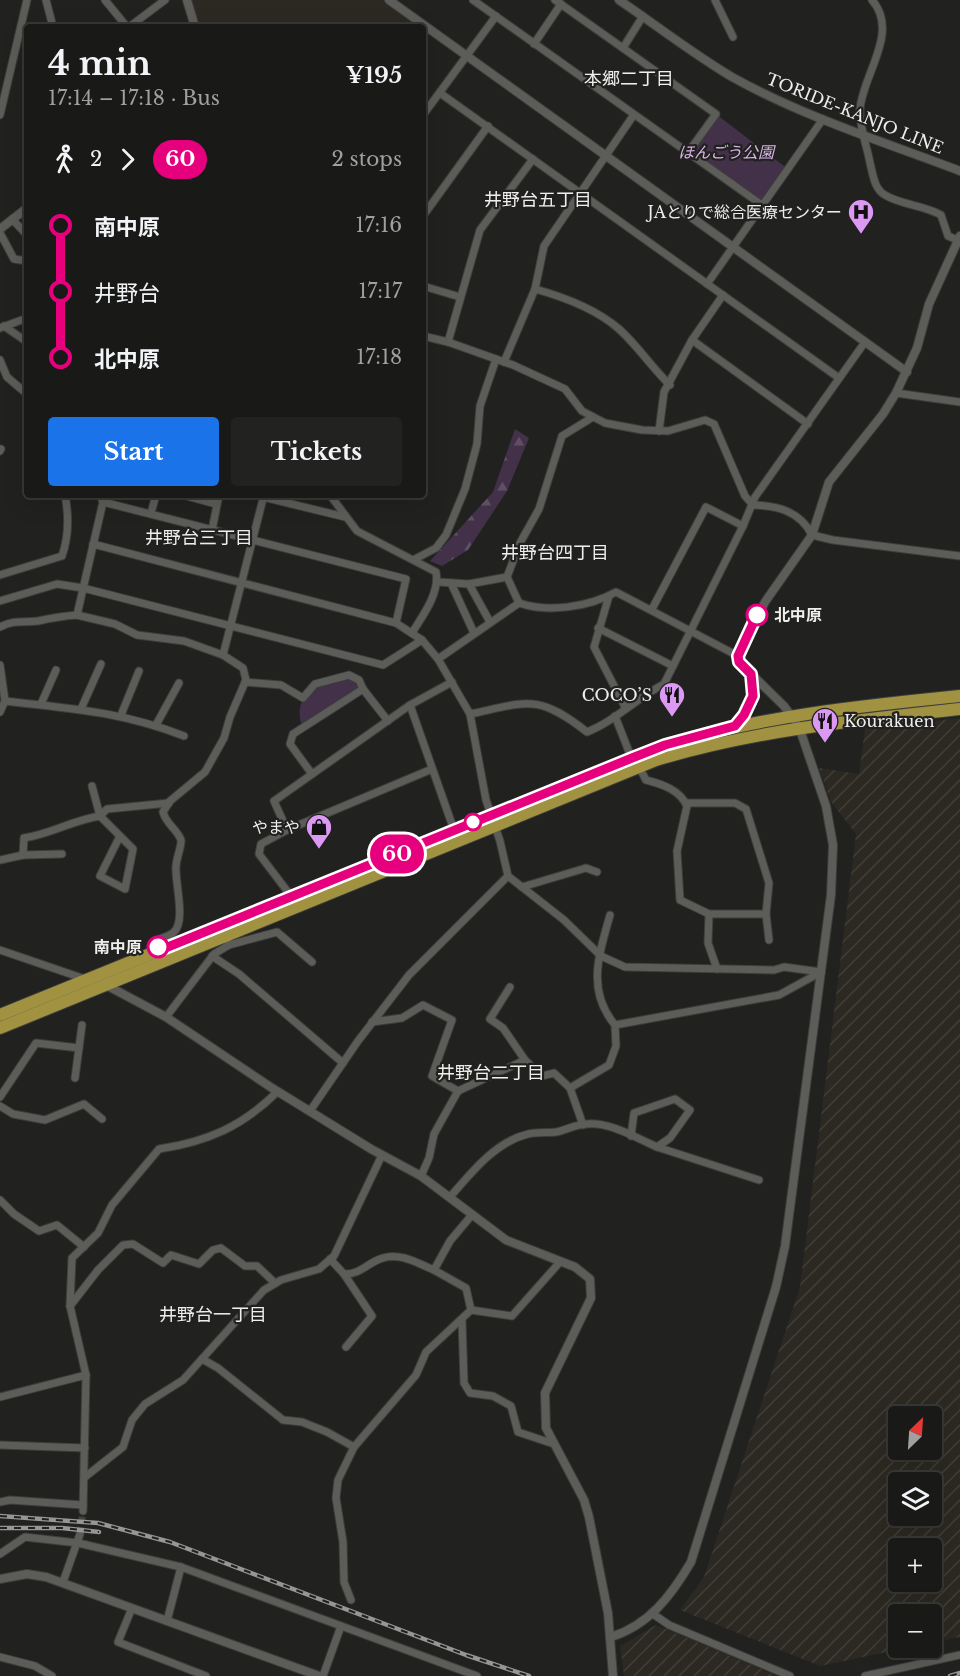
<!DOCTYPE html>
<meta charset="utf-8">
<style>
body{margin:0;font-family:"Libre Baskerville","Noto Sans JP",serif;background:#222220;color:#f1f3f6;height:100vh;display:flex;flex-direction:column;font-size:22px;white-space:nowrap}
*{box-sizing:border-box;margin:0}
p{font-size:20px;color:#9fa0a1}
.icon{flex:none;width:33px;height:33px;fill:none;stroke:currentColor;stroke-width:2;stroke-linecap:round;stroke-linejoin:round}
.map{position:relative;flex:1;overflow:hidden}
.side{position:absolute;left:24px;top:24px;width:402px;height:474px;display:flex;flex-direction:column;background:#191917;border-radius:6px;box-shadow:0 6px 24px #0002,0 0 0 2px #373836}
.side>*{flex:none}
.badge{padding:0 12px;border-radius:20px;font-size:21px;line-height:39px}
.needle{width:39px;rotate:25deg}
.buttons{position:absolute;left:888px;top:1406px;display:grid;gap:12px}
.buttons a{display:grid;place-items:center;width:54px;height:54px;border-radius:6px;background:#191917;box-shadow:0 6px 24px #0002,0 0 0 2px #373836;font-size:30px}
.map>.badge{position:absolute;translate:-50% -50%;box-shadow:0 0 0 3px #fff}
.legs{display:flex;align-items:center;gap:9px;height:66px;padding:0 24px;font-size:20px}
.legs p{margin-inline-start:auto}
.overview{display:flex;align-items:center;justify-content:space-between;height:102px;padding:0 24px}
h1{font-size:33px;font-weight:700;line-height:45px}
.primary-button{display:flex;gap:12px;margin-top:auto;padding:12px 24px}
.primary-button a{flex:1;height:69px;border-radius:6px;background:#1a73e8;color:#fff;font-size:24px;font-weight:700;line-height:69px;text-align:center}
.primary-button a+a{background:#222220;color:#f1f3f6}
ul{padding:0 24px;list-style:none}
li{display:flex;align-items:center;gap:21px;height:66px;font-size:22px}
li i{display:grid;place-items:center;width:9px;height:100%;margin:0 8px;background:currentColor}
li i::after{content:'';width:15px;height:15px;margin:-8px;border:4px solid;border-radius:50%;background:#191917}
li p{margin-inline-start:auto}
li:first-child i{background:linear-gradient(#0000 50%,currentColor 0)}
li:last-child i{background:linear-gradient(currentColor 50%,#0000 0)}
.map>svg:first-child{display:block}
</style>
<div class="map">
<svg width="960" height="1676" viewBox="0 0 960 1676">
<defs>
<pattern id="industrial-furrows" width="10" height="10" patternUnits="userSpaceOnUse" patternTransform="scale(1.5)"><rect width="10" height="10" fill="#2b2921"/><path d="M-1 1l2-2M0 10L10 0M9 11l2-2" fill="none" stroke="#403e37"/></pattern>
<pattern id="forest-firs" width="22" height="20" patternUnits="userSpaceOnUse" patternTransform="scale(1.5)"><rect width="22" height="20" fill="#433149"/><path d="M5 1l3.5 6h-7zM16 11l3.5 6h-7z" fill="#5e4f64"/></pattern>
</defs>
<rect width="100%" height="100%" fill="#21211f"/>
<!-- built -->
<polygon fill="#2b2921" points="187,0 389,0 421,23 417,27 195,27"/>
<!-- industrial -->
<g fill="url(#industrial-furrows)" fill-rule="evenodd">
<path d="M 960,718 L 960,1637 L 932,1643 L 932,1614 L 898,1614 L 898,1647 L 911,1647 L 820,1666 L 680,1610 L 704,1577 L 800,1287 L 856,834 L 831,802 L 819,768 L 859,774 L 865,728 ZM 898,1416 L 932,1416 L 932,1449 L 898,1449 ZM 898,1482 L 932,1482 L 932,1515 L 898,1515 ZM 898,1548 L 932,1548 L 932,1581 L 898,1581 Z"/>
<polygon points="656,1625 777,1676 624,1676 620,1646"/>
</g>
<!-- forest -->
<polygon fill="url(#forest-firs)" points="515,429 529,438 507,491 468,550 442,566 430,561 493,492"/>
<!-- green -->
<g fill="#433149">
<polygon points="716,114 788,169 762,205 687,154"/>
<path d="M 349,675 L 363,689 L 302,726 C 296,708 302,699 312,685 Z"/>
</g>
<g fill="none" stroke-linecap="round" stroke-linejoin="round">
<!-- minor-tunnel -->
<polyline stroke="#40403e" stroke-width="7" stroke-dasharray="7 3.5" stroke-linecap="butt" points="80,1534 83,1511"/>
<!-- minor casing -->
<g stroke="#3d3d3b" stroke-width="9">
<g id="minor">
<polyline points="46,0 53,27"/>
<polyline points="105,0 127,27"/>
<polyline points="473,0 762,205"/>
<polyline points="555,0 716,114 687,154"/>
<polyline points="715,0 733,37"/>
<path d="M 872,0 C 900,32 863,74 860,109 C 859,126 867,146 870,163 C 873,174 874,189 885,195 C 901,205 924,205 941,215 L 948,236 L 960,241"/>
<polyline points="129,27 165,0"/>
<polyline points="534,44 561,4"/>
<polyline points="623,48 643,16"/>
<polyline points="440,93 839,378"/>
<polyline points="0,115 27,0"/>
<polyline points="423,115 496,16"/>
<polyline points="423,216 488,126"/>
<polyline points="12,219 27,235"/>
<polyline points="0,233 14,259 27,261"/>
<polyline points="707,284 823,119"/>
<polyline points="423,286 460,297"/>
<path d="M 535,289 C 564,297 596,309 619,329 C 638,346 652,368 670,385"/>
<polyline points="4,326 27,342"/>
<polyline points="0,328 27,318"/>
<path d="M 423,336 L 448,342 L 513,365 L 565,389 L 582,411 L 605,423 L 642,430 L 668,431 L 705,420 L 714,424 L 745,496 L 753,505 C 778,506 800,511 812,535 L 833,540 L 960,556"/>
<polyline points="692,340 808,424"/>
<polyline points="448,342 480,230 533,159"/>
<polyline points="0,360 7,377 27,394"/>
<polyline points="504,362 535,289 544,246 633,116"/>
<polyline points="896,393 960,402"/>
<polyline points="659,431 664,392 692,340 723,295"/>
<polyline points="0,451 1,449"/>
<polyline points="183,495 216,504"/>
<path d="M 330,495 L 357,531 L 436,572 C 440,593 423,615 412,633"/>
<polyline points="263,497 345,517"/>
<polyline points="103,502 406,579 396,623"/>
<polyline points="151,513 156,495"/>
<polyline points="212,530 219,495"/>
<polyline points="93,544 396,623 422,640 438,659 470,714 486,800 500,841 508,876 564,920 601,956 625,967 774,970 784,967 821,972"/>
<polyline points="415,559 436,548 446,535 465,489 477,444 480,406 496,359"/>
<path d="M 0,575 L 62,556 C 69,536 69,516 65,495"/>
<polyline points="438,582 469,584 507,577"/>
<polyline points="451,583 474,633"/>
<polyline points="469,584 490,622"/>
<polyline points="609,596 594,647 625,707"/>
<polyline points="0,601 57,584 83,588 383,665 422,640"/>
<polyline points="519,603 507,577 520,543 539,509 562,436 593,417"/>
<polyline points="652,609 706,507 743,526"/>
<polyline points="77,615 115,624 137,635 184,641 223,655"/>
<path d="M 0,627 C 16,619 22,623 38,621 C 51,618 63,616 77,615 L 103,502 L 100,495"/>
<polyline points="598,628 673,666"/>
<path d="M 438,659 L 519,603 C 548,613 589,607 616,592 L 738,656"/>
<polyline points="0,665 5,701 0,712"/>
<polyline points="245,682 281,685 303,698 315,684 349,675 359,680 363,689"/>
<path d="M 5,701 C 71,709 120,711 184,736"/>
<polyline points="41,704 56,670"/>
<polyline points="410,705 454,830"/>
<polyline points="81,709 101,664"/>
<path d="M 470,714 C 528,702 537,693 587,732 C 615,721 637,698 664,684 L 743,526 L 755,497 L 865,342"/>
<polyline points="121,715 139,671"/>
<polyline points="615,716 631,757"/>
<polyline points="156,725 179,683"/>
<path d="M 639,767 L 646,780 C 662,784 680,790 687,806 L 677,851 L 680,900 L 709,914 L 708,943 L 717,969"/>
<polyline points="432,769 287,830 274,801 410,705 452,682"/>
<polyline points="312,774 290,744 293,734 363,689 388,721"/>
<polyline points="92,786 100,816 107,809 169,803"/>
<polyline points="686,803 735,803 746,809 769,883 766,914 709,914"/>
<polyline points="287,830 261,844 259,854 291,896"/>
<path d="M 23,855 L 24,838 C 51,834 73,820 100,816 L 133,849 L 125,889 L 100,876 L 120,836"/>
<polyline points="0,860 23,855 62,854"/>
<polyline points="522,887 586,868 597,872"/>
<polyline points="766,914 769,940"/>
<path d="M 610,915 C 599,955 586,990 615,1025"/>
<polyline points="229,945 277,932 312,962"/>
<polyline points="0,950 85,979"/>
<path d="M 158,951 L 157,940 C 162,938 170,936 174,932 C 186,921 175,883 176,867 C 176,859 182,845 181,840 C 177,829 166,824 163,812 L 170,801 L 205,772 L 224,738 L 230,717 L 246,680 L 243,668 L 223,655 L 264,495"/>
<polyline points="212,956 239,974 343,1063"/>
<polyline points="510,987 490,1019 503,1028 525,1060"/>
<polyline points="166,1017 214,954 229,945 226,936"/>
<polyline points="372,1022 402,1018 423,1005 452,1020 432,1076 458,1091 525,1060 542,1076 554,1073 570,1088 609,1065 616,1046 615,1025 779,995 821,972"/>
<polyline points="75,1078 82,1025"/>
<polyline points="570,1088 583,1125"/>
<polyline points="0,1097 36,1043 79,1048"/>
<polyline points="0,1106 13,1114 45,1120 84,1104 102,1119"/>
<polyline points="310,1111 358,1041 409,975 508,876"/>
<polyline points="657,1147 759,1180"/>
<polyline points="421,1176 429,1158 434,1134 458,1091"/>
<path d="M 450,1197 C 472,1172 495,1142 528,1134 C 537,1132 547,1133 556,1132 C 566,1130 577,1124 587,1124 C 611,1122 636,1138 657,1147 L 670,1138 L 690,1110 L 675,1099 L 634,1113 L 631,1136"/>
<polyline points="0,1200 14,1214 39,1231 57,1225 84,1247"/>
<path d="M 330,1259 L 344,1274 C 360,1275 368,1262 383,1258 C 400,1252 419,1264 434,1270"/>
<polyline points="344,1274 372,1316 346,1347"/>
<polyline points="70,1306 98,1270 123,1245 133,1244 163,1263 171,1255 199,1264 213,1250 221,1248 245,1266 257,1266 275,1283"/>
<polyline points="471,1310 512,1316 560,1262"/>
<polyline points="462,1320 464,1383 470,1393 493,1396 511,1406 518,1432 554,1444"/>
<polyline points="202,1359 218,1368 283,1420 302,1422 327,1432 354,1447"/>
<polyline points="0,1397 86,1375"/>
<polyline points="0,1445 85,1448"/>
<polyline points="85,1477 123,1447 132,1420 145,1404 183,1380 264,1290 281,1280 319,1269 334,1256 382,1155"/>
<polyline points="0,1502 10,1500 83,1505"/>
<path d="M 83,1511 L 86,1375 L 70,1306 L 72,1258 L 98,1233 L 112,1205 L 159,1149 C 207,1142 243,1126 277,1092"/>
<polyline points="0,1554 25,1537 78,1543 181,1567 477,1676"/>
<polyline points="63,1582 80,1534"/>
<polyline points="351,1600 344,1582 343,1542 336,1498 338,1480 354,1447 416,1375 426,1352 471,1310 466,1288 434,1270 450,1241 471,1216"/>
<polyline points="132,1608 118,1642 206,1676"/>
<polyline points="653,1614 669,1625 790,1676"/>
<polyline points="167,1621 181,1567"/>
<polyline points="0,1657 35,1666 52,1676"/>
<polyline points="323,1676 341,1626"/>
<polyline points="865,1676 960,1655"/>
</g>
</g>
<!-- tertiary casing -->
<g stroke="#3d3d3b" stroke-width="10">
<g id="tertiary">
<polyline points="187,0 195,27"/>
<polyline points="389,0 907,372"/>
<path d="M 619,0 C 656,25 693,54 732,77 C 804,117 884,142 960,171"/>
<polyline points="0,229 27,208"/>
<path d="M 734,726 C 750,711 756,695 751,675"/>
<polyline points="106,985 166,1017 272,1088 371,1149 421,1176 506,1240 575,1267 590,1279 591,1298 545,1393 546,1428 584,1500 589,1517 608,1613 613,1676"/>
<polyline points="0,1579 27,1574 46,1577 319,1676"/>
<path d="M 611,1637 C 649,1625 671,1596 691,1562 L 776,1287 L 785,1246 L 831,895 L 833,845 L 826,806 L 799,727 L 784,706 L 739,662 L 738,656 L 765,602 L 812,535 L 829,482 L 883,414 L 896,393 L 917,348 L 929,304 L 960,236"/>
</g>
</g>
<!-- trunk casing -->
<g stroke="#3d3d3b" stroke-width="14">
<g id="trunk">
<path d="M 0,1015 L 665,745 C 762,716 860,706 960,696"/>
<path d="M 0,1028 L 656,760 C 756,730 857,720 960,709"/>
</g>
</g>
<!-- minor -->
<use href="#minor" stroke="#5c5c59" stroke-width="7"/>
<!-- tertiary -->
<use href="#tertiary" stroke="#5c5c59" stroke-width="8"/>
<!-- trunk -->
<use href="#trunk" stroke="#a19242" stroke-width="12"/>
<!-- rail casing -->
<g stroke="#979695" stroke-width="4.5">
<g id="rail">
<polyline points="0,1516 98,1523 170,1542 466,1655 529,1676"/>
<polyline points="0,1528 62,1528 99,1532"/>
<polyline points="950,1676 960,1673"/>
</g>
</g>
<!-- rail -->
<use href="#rail" stroke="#21211f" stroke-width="2" stroke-dasharray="7" stroke-linecap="butt"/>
</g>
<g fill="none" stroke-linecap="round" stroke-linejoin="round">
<!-- line-1 casing -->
<g stroke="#fff" stroke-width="14">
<polyline id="line-1" points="158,947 158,951 632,758 665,745 735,726 744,715 753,696 751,674 739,662 738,656 757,615"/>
</g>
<!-- line-1 -->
<use href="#line-1" stroke="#e6007e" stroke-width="9"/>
</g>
<!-- icons -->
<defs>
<g id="hospital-pin" transform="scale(1.35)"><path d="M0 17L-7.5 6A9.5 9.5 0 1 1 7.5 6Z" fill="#dc99f4" stroke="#21211f"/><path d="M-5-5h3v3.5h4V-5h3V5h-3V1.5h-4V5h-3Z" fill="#111"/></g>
<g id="restaurant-pin" transform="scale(1.35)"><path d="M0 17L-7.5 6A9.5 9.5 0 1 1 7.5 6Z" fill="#dc99f4" stroke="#21211f"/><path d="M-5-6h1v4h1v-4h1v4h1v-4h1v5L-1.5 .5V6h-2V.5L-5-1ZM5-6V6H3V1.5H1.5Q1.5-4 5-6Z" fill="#111"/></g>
<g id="shop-pin" transform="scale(1.35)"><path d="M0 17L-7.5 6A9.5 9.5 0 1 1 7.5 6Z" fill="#dc99f4" stroke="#21211f"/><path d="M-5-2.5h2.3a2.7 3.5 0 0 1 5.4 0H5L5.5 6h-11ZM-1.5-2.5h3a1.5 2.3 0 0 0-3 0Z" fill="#111"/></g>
</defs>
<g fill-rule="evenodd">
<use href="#hospital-pin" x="861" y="212"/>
<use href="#restaurant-pin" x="672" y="695"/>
<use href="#restaurant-pin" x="825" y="721"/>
<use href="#shop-pin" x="319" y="827"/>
</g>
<!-- markers -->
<g fill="#fff" stroke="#e6007e" stroke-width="3">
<circle cx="757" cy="615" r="10"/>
<circle cx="473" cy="822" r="8"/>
<circle cx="158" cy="947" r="10"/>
</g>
<g text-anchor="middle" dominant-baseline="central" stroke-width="4.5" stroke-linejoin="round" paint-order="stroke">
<!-- street labels -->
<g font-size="16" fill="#efeeed" stroke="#21211f">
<text transform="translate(855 113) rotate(22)">TORIDE-KANJO LINE</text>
</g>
<!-- park labels -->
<g font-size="16" font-style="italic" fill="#d7b2e5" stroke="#21211f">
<text x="726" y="152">ほんごう公園</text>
</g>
<!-- poi labels -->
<g font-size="16" fill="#efeeed" stroke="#21211f" text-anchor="end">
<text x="842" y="212">JAとりで総合医療センター</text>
<text x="652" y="695">COCO’S</text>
<text x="844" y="721" text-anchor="start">Kourakuen</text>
<text x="300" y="827">やまや</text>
</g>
<!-- stop labels -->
<g font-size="16" font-weight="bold" fill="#efeeed" stroke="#21211f" text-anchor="start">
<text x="774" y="615">北中原</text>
<text x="142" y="947" text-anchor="end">南中原</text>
</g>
<!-- neighbourhood labels -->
<g font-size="18" fill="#efeeed" stroke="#21211f">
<text x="629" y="79">本郷二丁目</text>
<text x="538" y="200">井野台五丁目</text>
<text x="199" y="538">井野台三丁目</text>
<text x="555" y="553">井野台四丁目</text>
<text x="491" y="1073">井野台二丁目</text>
<text x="213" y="1315">井野台一丁目</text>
</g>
</g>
</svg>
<div class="buttons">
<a><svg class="needle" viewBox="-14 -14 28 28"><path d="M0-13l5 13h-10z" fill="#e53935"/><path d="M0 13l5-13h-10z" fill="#9fa0a1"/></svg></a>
<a><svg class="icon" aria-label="layers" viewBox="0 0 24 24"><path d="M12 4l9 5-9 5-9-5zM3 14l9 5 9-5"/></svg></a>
<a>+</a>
<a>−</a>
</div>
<b class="badge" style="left:397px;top:854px;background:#e6007e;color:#fff">60</b>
<section class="side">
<div class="overview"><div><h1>4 min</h1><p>17:14 – 17:18 · Bus</p></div><b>¥195</b></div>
<div class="legs"><svg class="icon" aria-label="walk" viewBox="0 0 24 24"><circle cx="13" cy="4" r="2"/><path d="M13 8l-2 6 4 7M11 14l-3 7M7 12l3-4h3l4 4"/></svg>2<svg class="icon" aria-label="forward" viewBox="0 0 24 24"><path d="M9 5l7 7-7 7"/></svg><b class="badge" style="background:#e6007e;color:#fff">60</b><p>2 stops</p></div>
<ul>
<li><i style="color:#e6007e"></i><b>南中原</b><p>17:16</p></li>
<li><i style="color:#e6007e"></i><span>井野台</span><p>17:17</p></li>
<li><i style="color:#e6007e"></i><b>北中原</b><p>17:18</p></li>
</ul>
<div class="primary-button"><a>Start</a><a>Tickets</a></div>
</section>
</div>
